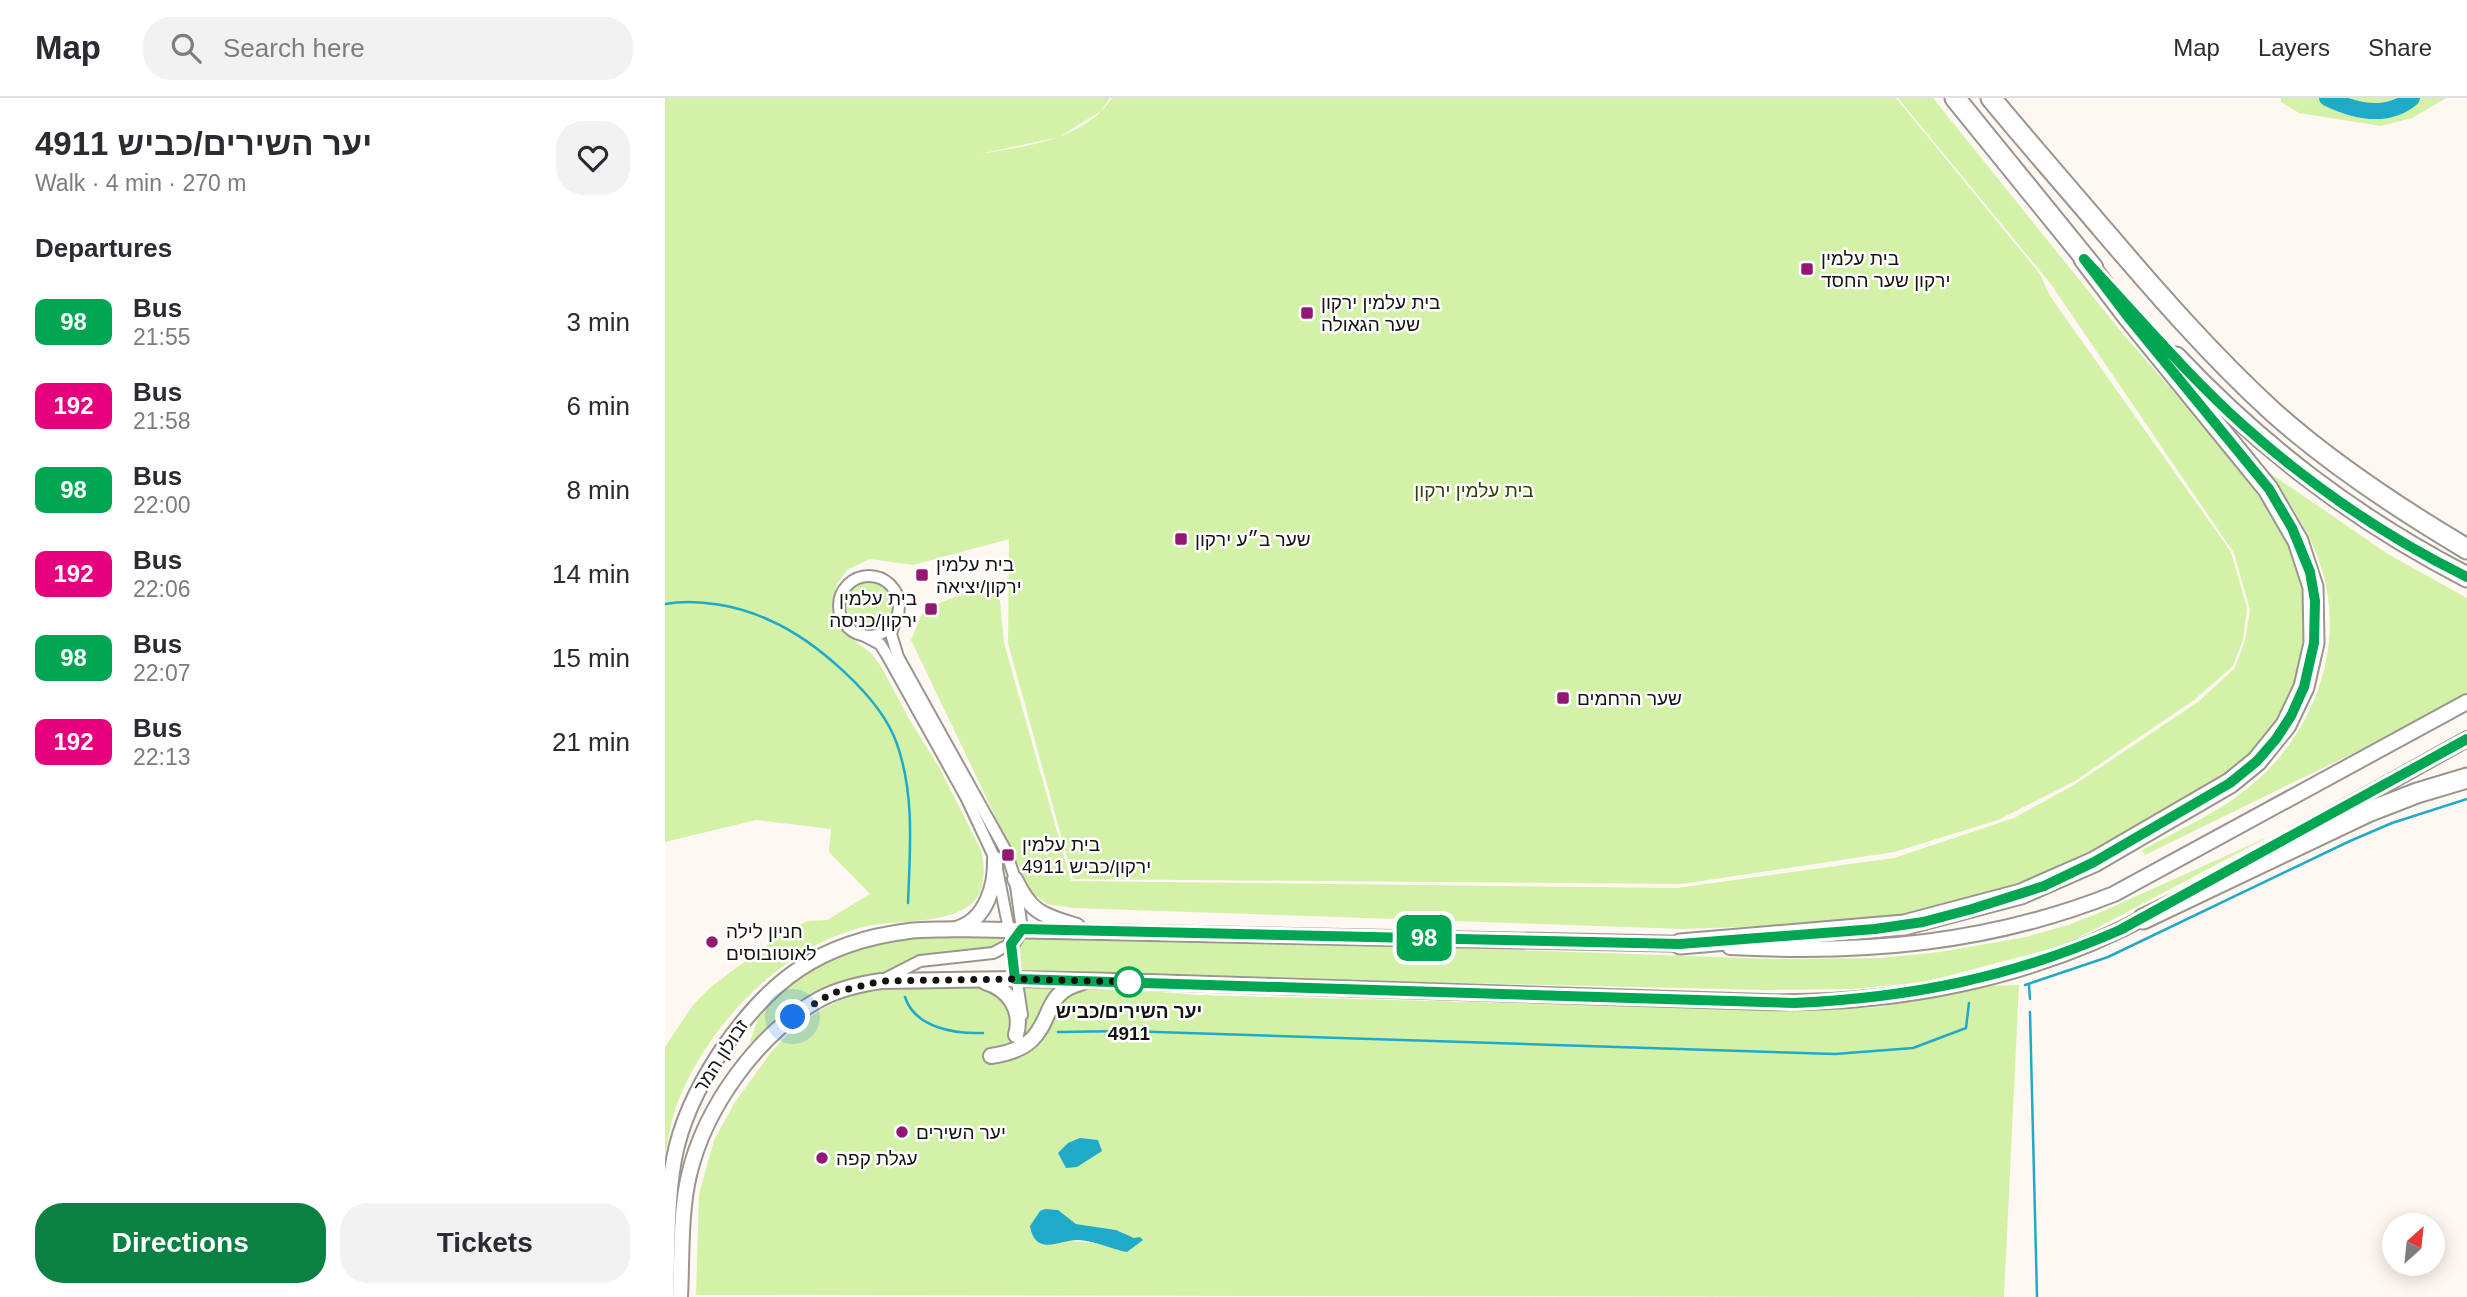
<!DOCTYPE html>
<meta charset="utf-8">
<style>
body{margin:0;font-family:Arial,Heebo,sans-serif;background:#f2f2f3;color:#2b2b33;height:100vh;display:flex;flex-direction:column;font-size:26px;white-space:nowrap}
*{box-sizing:border-box;margin:0}
p{font-size:23px;color:#7c7c81}
.icon{flex:none;width:38px;height:38px;fill:none;stroke:currentColor;stroke-width:2;stroke-linecap:round;stroke-linejoin:round}
.map{position:relative;flex:1;overflow:hidden}
.panel{display:flex;flex-direction:column;background:#fff;width:665px}
.panel>*{flex:none}
.badge{padding:0 14px;border-radius:10px;font-size:24px;line-height:46px}
.needle{width:46px;rotate:27deg}
.buttons{position:absolute;left:1717px;top:1115px;display:grid;gap:14px}
.buttons a{display:grid;place-items:center;width:63px;height:63px;border-radius:50%;background:#fff;box-shadow:0 4px 18px #0003;font-size:35px}
.you{position:absolute;width:35px;height:35px;margin:-18px;border:5px solid #fff;border-radius:50%;background:#1a73e8;box-shadow:0 0 0 10px #1a73e833}
.map>.badge{position:absolute;translate:-50% -50%;box-shadow:0 0 0 4px #fff}
h2{padding:0 35px;font-size:26px;line-height:63px}
.round{display:grid;place-items:center;flex:none;width:74px;height:74px;border-radius:28px;background:#f2f2f3}
.summary{display:flex;align-items:center;justify-content:space-between;height:119px;padding:0 35px}
h1{font-size:33px;font-weight:700;line-height:52px}
.primary-button{display:flex;gap:14px;margin-top:auto;padding:14px 35px}
.primary-button a{flex:1;height:80px;border-radius:28px;background:#0b8043;color:#fff;font-size:28px;font-weight:700;line-height:80px;text-align:center}
.primary-button a+a{background:#f2f2f3;color:#2b2b33}
ul{padding:0;list-style:none}
li{display:flex;align-items:center;gap:21px;height:84px;padding:0 35px}
li div{flex:1}
li b{display:block;font-size:26px}
li em{font-style:normal}
li .badge{min-width:77px;font-weight:700;text-align:center}
header{display:flex;align-items:center;gap:42px;box-sizing:border-box;height:98px;padding:0 35px;background:#fff;border-bottom:2px solid #e1e1e2}
header strong{font-size:33px}
nav{display:flex;gap:38px;margin-inline-start:auto;font-size:24px}
.search{width:490px;height:63px;background:#f2f2f3;display:flex;align-items:center;gap:18px;box-sizing:border-box;padding:0 24px;border-radius:28px;color:#7c7c81;font-size:26px}
main{display:flex;flex:1;min-height:0}
.map>svg:first-child{display:block}
</style>
<header>
<strong>Map</strong>
<div class="search"><svg class="icon" aria-label="search" viewBox="0 0 24 24"><circle cx="10" cy="10" r="6"/><path d="M15 15l6 6"/></svg>Search here</div>
<nav><a>Map</a><a>Layers</a><a>Share</a></nav>
</header>
<main>
<section class="panel">
<div class="summary"><div><h1>יער השירים/כביש 4911</h1><p>Walk · 4 min · 270 m</p></div><a class="round"><svg class="icon" aria-label="heart" viewBox="0 0 24 24"><path d="M12 20l-8-8c-3-5 5-10 8-4 3-6 11-1 8 4z"/></svg></a></div>
<h2>Departures</h2>
<ul>
<li><span class="badge" style="background:#00a651;color:#fff">98</span><div><b>Bus</b><p>21:55</p></div><em>3 min</em></li>
<li><span class="badge" style="background:#e6007e;color:#fff">192</span><div><b>Bus</b><p>21:58</p></div><em>6 min</em></li>
<li><span class="badge" style="background:#00a651;color:#fff">98</span><div><b>Bus</b><p>22:00</p></div><em>8 min</em></li>
<li><span class="badge" style="background:#e6007e;color:#fff">192</span><div><b>Bus</b><p>22:06</p></div><em>14 min</em></li>
<li><span class="badge" style="background:#00a651;color:#fff">98</span><div><b>Bus</b><p>22:07</p></div><em>15 min</em></li>
<li><span class="badge" style="background:#e6007e;color:#fff">192</span><div><b>Bus</b><p>22:13</p></div><em>21 min</em></li>
</ul>
<div class="primary-button"><a>Directions</a><a>Tickets</a></div>
</section>
<div class="map">
<svg width="1802" height="1199" viewBox="0 0 1802 1199">
<rect width="100%" height="100%" fill="#fff8f2"/>
<!-- green -->
<g fill="#d4f1a8" fill-rule="evenodd">
<path d="M 0,0 L 445,0 L 436,13 L 394,39 L 310,57 C 359,48 417,44 447,0 L 1231,0 L 1375,176 L 1385,198 L 1566,454 L 1582,510 L 1578,542 L 1568,568 L 1529,602 L 1410,683 L 1333,722 L 1229,754 L 1016,786 L 408,781 L 343,545 L 344,441 L 248,467 L 205,461 L 182,472 L 172,486 L 167,504 L 168,523 L 172,529 L 207,556 L 217,570 L 243,619 L 274,669 L 316,752 C 321,772 321,798 301,810 C 273,826 234,822 203,828 C 119,845 37,932 10,1012 C 5,1027 3,1043 0,1059 L 0,949 L 28,907 L 47,888 L 110,841 L 142,823 L 162,822 L 205,796 L 164,754 L 166,731 L 91,722 L 0,744 Z"/>
<polygon points="1233,0 1268,0 1458,236 1564,357 1611,418 1635,478 1639,513 1639,538 1629,589 1619,611 1606,635 1585,657 1550,684 1422,758 1331,793 1253,814 1161,826 1019,831 408,810 382,806 367,795 246,542 259,511 333,482 339,545 406,783 1012,790 1229,760 1349,720 1409,687 1533,604 1570,570 1580,542 1585,512 1569,455 1385,185"/>
<polygon points="1616,0 1781,0 1747,20 1716,28 1634,15 1616,4"/>
<path d="M 1602,373 L 1723,456 L 1802,500 L 1802,595 L 1703,648 L 1480,757 L 1477,752 C 1511,733 1549,717 1579,693 C 1644,644 1681,556 1658,475 C 1647,437 1626,405 1602,373 Z"/>
<circle cx="204" cy="508" r="24"/>
<polygon points="1605,738 1400,847 1259,884 1188,891 1101,892 354,875 351,849 360,835 1111,861 1216,860 1275,854 1361,839 1403,827 1436,814"/>
<path d="M 340,835 L 343,844 L 335,848 L 223,874 L 151,897 L 127,911 L 84,946 C 88,936 91,925 95,916 C 101,905 116,894 126,886 C 188,838 264,838 340,835 Z"/>
<path d="M 1354,887 L 1339,1199 L 31,1197 L 34,1096 L 49,1042 L 70,1004 L 107,953 L 130,929 L 159,910 L 191,895 L 236,888 L 441,890 L 534,897 L 1142,913 L 1215,909 L 1319,888 ZM 393,1112 L 411,1126 L 451,1132 L 469,1140 L 471,1146 L 462,1154 L 435,1146 L 407,1143 Z"/>
</g>
<!-- water -->
<g fill="#20aac9">
<polygon points="415,1040 433,1042 437,1053 412,1069 401,1070 393,1055 403,1045"/>
<path d="M 380,1111 L 393,1112 L 411,1126 L 451,1132 L 469,1140 L 475,1139 L 478,1142 L 462,1154 C 446,1151 431,1143 414,1142 C 395,1141 371,1160 365,1128 L 375,1113 Z"/>
</g>
<g fill="none" stroke-linecap="round" stroke-linejoin="round">
<!-- stream -->
<g stroke="#20aac9" stroke-width="2.5">
<path d="M 0,506 C 33,500 74,508 104,522 C 150,542 216,599 232,646 C 250,698 245,751 243,805"/>
<polyline points="1360,887 1443,859 1685,743 1727,725 1802,701"/>
<polyline points="1364,887 1365,901"/>
<path d="M 240,899 C 250,930 290,936 318,935"/>
<polyline points="1365,914 1372,1199"/>
<polyline points="393,934 461,933 1170,956 1248,950 1301,930 1304,905"/>
</g>
<!-- river -->
<path stroke="#20aac9" stroke-width="16" d="M 1662,0 C 1689,13 1722,21 1747,0"/>
<!-- street casing -->
<g stroke="#9b9590" stroke-width="14">
<g id="street">
<circle cx="204" cy="508" r="30"/>
<polyline points="196,536 215,546 222,557 301,699 330,761 344,832 357,917"/>
<polyline points="216,883 255,863 328,855 351,843 357,831 350,781 341,753 233,559 226,536 230,523"/>
</g>
</g>
<!-- secondary casing -->
<g stroke="#9b9590" stroke-width="18">
<g id="secondary">
<polyline points="1609,749 1802,641"/>
<path d="M 350,781 C 366,815 377,817 412,828"/>
<path d="M 294,830 C 321,821 331,787 330,761"/>
<path d="M 1065,849 C 1200,856 1323,846 1449,796 L 1802,604"/>
<path d="M 320,884 C 344,891 358,912 351,937"/>
<path d="M 326,958 C 399,948 366,897 416,885"/>
<path d="M 1,1199 C 3,1153 1,1106 9,1061 C 16,1023 34,987 55,955 C 104,882 155,844 244,833 C 260,831 276,832 292,831 L 1024,846"/>
<path d="M 15,1199 C 17,1159 15,1115 24,1077 C 40,1009 93,935 155,901 C 174,891 195,886 216,883 L 350,881 L 451,883 L 1100,904 C 1232,907 1370,880 1486,816"/>
</g>
</g>
<!-- highway casing -->
<g stroke="#9b9590" stroke-width="23">
<g id="highway">
<polyline points="1290,0 1428,170"/>
<path d="M 1326,0 C 1363,45 1402,89 1440,134 C 1493,196 1546,257 1607,313 C 1666,366 1733,410 1802,451"/>
<path d="M 1511,259 C 1597,350 1690,421 1802,479"/>
<polyline points="1478,821 1703,714 1752,695 1802,680"/>
<polyline points="1015,846 1239,827 1356,796 1429,764 1565,685 1592,663 1621,627 1639,589 1649,545 1648,489 1633,443 1603,391 1463,219 1419,161"/>
</g>
</g>
<!-- street -->
<use href="#street" stroke="#fff" stroke-width="10"/>
<!-- secondary -->
<use href="#secondary" stroke="#fff" stroke-width="14"/>
<!-- highway -->
<use href="#highway" stroke="#fff" stroke-width="19"/>
</g>
<g fill="none" stroke-linecap="round" stroke-linejoin="round">
<!-- line casing -->
<g stroke="#fff" stroke-width="16">
<path id="line" d="M 1802,479 C 1721,439 1645,387 1578,327 C 1521,276 1471,216 1419,161 L 1463,219 L 1604,391 L 1627,430 L 1645,474 L 1650,503 L 1649,545 L 1639,589 L 1626,618 L 1611,641 L 1592,663 L 1565,685 L 1429,764 L 1379,788 L 1307,811 L 1258,824 L 1210,831 L 1015,846 L 357,831 L 346,846 L 350,881 L 1129,905 C 1245,900 1348,879 1455,832 L 1802,641"/>
</g>
<!-- line -->
<use href="#line" stroke="#00a651" stroke-width="10"/>
<!-- walk -->
<polyline stroke="#151311" stroke-width="7" stroke-dasharray="0 12.6" points="128,919 167,895 216,883 350,881 464,884"/>
</g>
<!-- markers -->
<g fill="#941771" stroke="#fff" stroke-width="2.5">
<rect x="1135" y="164" width="14" height="14" rx="3.5"/>
<rect x="635" y="208" width="14" height="14" rx="3.5"/>
<rect x="509" y="434" width="14" height="14" rx="3.5"/>
<rect x="250" y="470" width="14" height="14" rx="3.5"/>
<rect x="259" y="504" width="14" height="14" rx="3.5"/>
<rect x="891" y="593" width="14" height="14" rx="3.5"/>
<rect x="336" y="750" width="14" height="14" rx="3.5"/>
<circle cx="47" cy="844" r="7"/>
<circle cx="237" cy="1034" r="7"/>
<circle cx="157" cy="1060" r="7"/>
</g>
<circle fill="#fff" stroke="#00a651" stroke-width="3.5" cx="464" cy="884" r="14"/>
<g text-anchor="middle" dominant-baseline="central" stroke-width="5" stroke-linejoin="round" paint-order="stroke">
<!-- poi labels -->
<g font-size="19" fill="#151311" stroke="#fff" text-anchor="start">
<text x="1156" y="160">בית עלמין<tspan x="1156" dy="22">ירקון שער החסד</tspan></text>
<text x="656" y="204">בית עלמין ירקון<tspan x="656" dy="22">שער הגאולה</tspan></text>
<text x="530" y="441">שער ב״ע ירקון</text>
<text x="271" y="466">בית עלמין<tspan x="271" dy="22">ירקון/יציאה</tspan></text>
<text x="252" y="500" text-anchor="end">בית עלמין<tspan x="252" dy="22">ירקון/כניסה</tspan></text>
<text x="912" y="600">שער הרחמים</text>
<text x="357" y="746">בית עלמין<tspan x="357" dy="22">ירקון/כביש 4911</tspan></text>
<text x="61" y="833">חניון לילה<tspan x="61" dy="22">לאוטובוסים</tspan></text>
<text x="251" y="1034">יער השירים</text>
<text x="171" y="1060">עגלת קפה</text>
</g>
<!-- park labels -->
<g font-size="19" fill="#304201" stroke="#fff">
<text x="809" y="392">בית עלמין ירקון</text>
</g>
<!-- stop labels -->
<g font-size="19" font-weight="bold" fill="#151311" stroke="#fff">
<text x="464" y="913">יער השירים/כביש<tspan x="464" dy="22">4911</tspan></text>
</g>
<!-- street labels -->
<g font-size="19" fill="#151311" stroke="#fff">
<text transform="translate(56 958) rotate(-57)">זבולון המר</text>
</g>
</g>
</svg>
<div class="buttons">
<a><svg class="needle" viewBox="-14 -14 28 28"><path d="M0-13l5 13h-10z" fill="#e53935"/><path d="M0 13l5-13h-10z" fill="#7c7c81"/></svg></a>
</div>
<div class="you" style="left:128px;top:919px"></div>
<b class="badge" style="left:759px;top:840px;background:#00a651;color:#fff">98</b>
</div>
</main>
